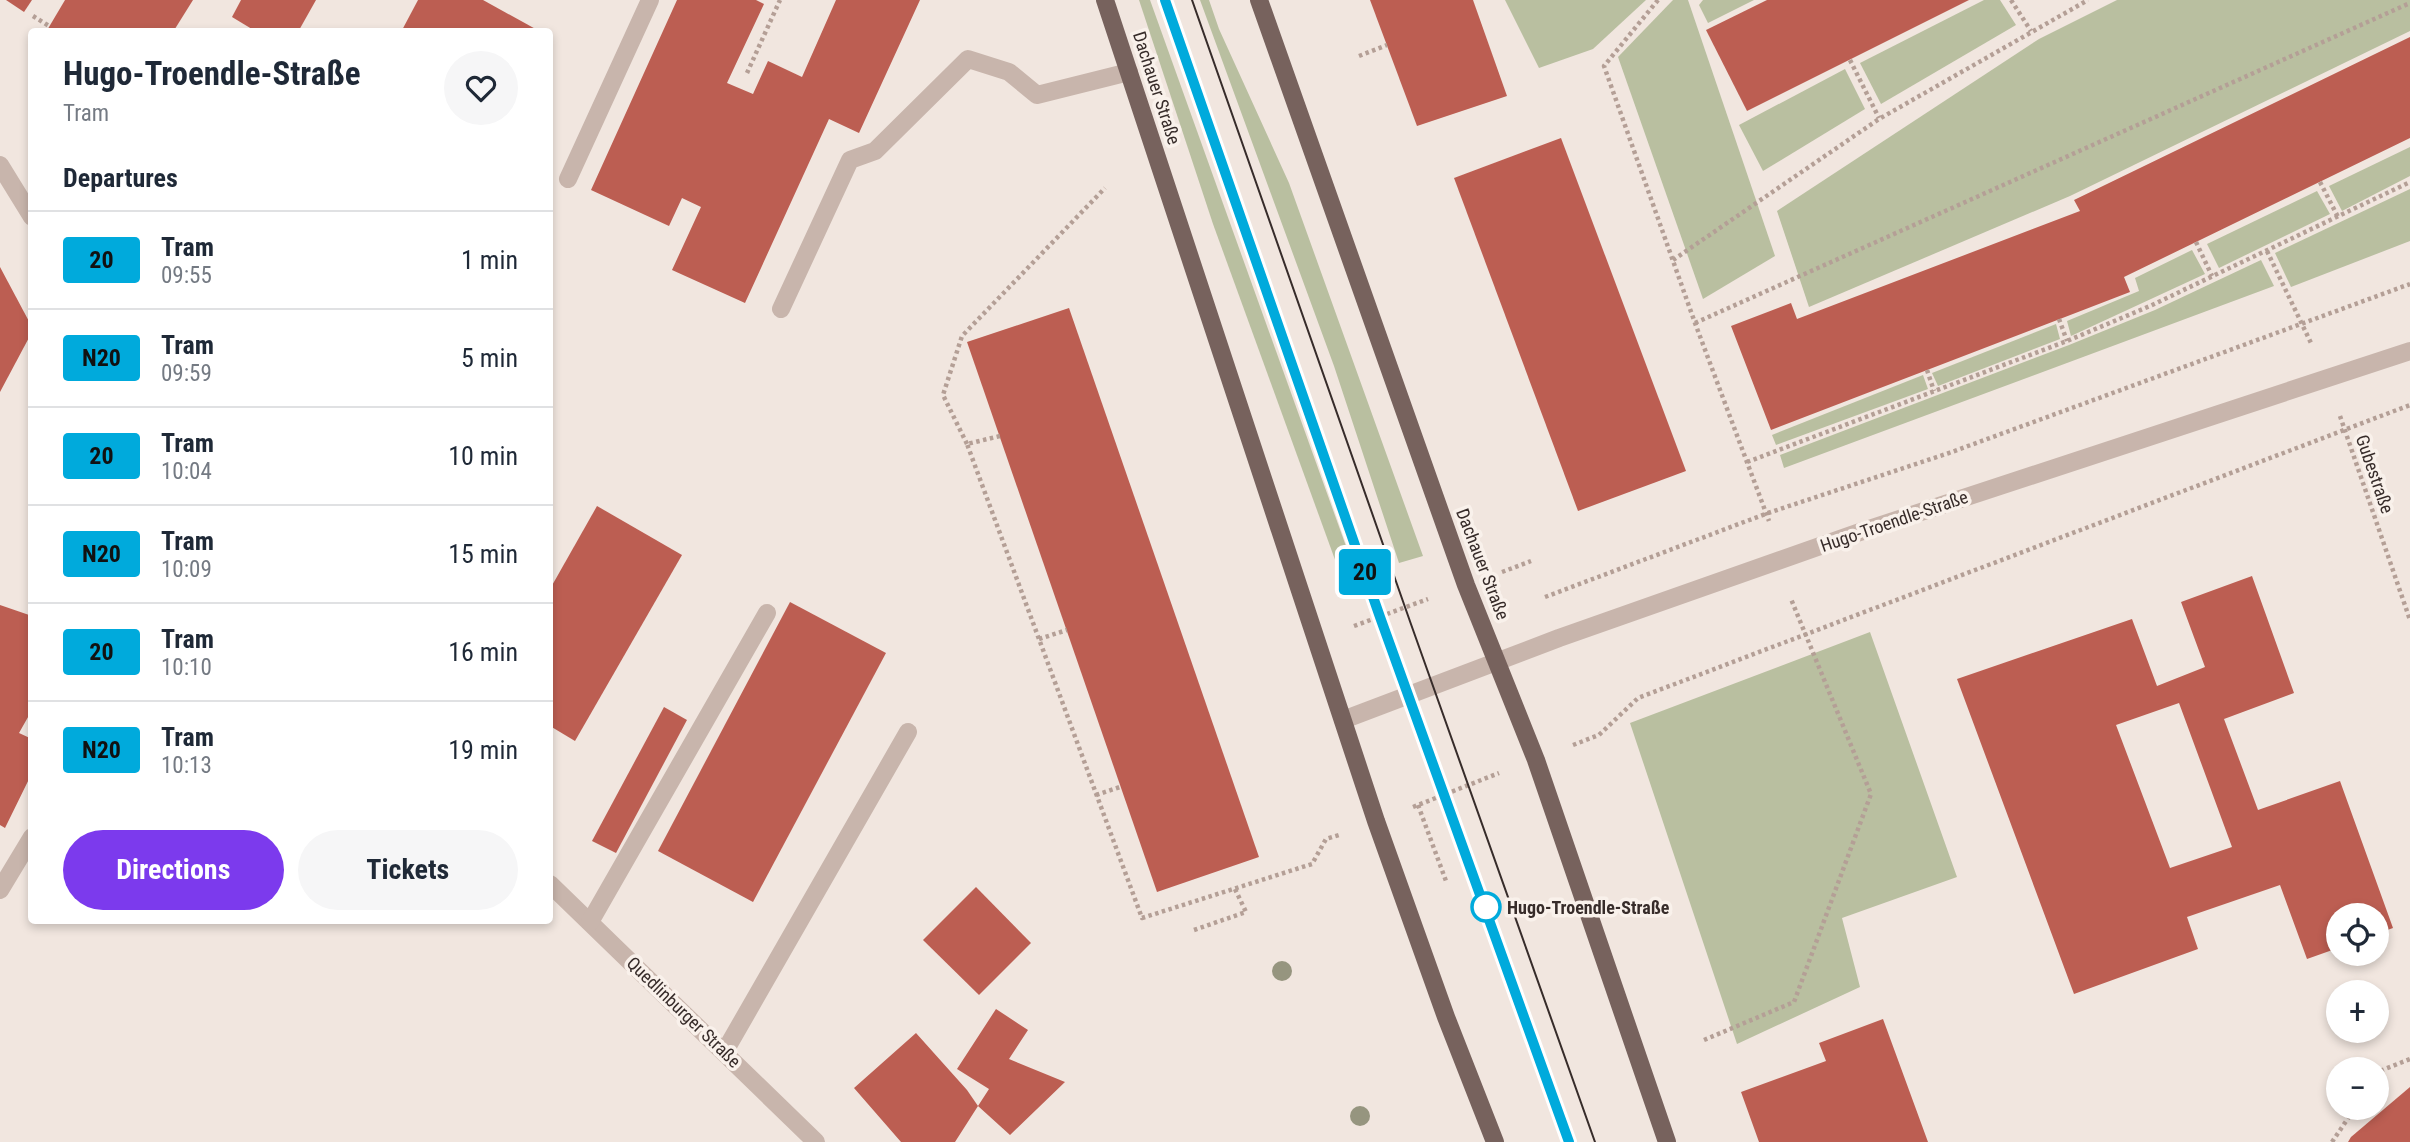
<!DOCTYPE html>
<meta charset="utf-8">
<style>
body{margin:0;font-family:"Roboto Condensed",sans-serif;background:#f6f6f7;color:#1f2937;height:100vh;display:flex;flex-direction:column;font-size:26px;white-space:nowrap}
*{box-sizing:border-box;margin:0}
p{font-size:23px;color:#747a83}
.icon{flex:none;width:38px;height:38px;fill:none;stroke:currentColor;stroke-width:2;stroke-linecap:round;stroke-linejoin:round}
.map{position:relative;flex:1;overflow:hidden}
.panel{position:absolute;left:28px;top:28px;width:525px;height:896px;display:flex;flex-direction:column;background:#fff;border-radius:7px;box-shadow:0 4px 10px #0003}
.panel>*{flex:none}
.badge{padding:0 14px;border-radius:5px;font-size:24px;line-height:46px}
.fabs{position:absolute;left:2326px;top:903px;display:grid;gap:14px}
.fabs a{display:grid;place-items:center;width:63px;height:63px;border-radius:50%;background:#fff;box-shadow:0 4px 10px #0003;font-size:35px}
.map>.badge{position:absolute;translate:-50% -50%;box-shadow:0 0 0 4px #fff}
h2{padding:0 35px;font-size:26px;line-height:63px}
.round{display:grid;place-items:center;flex:none;width:74px;height:74px;border-radius:37px;background:#f6f6f7}
.summary{display:flex;align-items:center;justify-content:space-between;height:119px;padding:0 35px}
h1{font-size:33px;font-weight:700;line-height:52px}
.primary-button{display:flex;gap:14px;margin-top:auto;padding:14px 35px}
.primary-button a{flex:1;height:80px;border-radius:42px;background:#7c3aed;color:#fff;font-size:28px;font-weight:700;line-height:80px;text-align:center}
.primary-button a+a{background:#f6f6f7;color:#1f2937}
ul{padding:0;list-style:none}
li{display:flex;align-items:center;gap:21px;height:98px;padding:0 35px;border-top:2px solid #e0e1e3}
li div{flex:1}
li b{display:block;font-size:26px}
li em{font-style:normal}
li .badge{min-width:77px;font-weight:700;text-align:center}
.map>svg:first-child{display:block}
</style>
<div class="map">
<svg width="2410" height="1142" viewBox="0 0 2410 1142">
<rect width="100%" height="100%" fill="#f1e6df"/>
<!-- green -->
<g fill="#b9bfa0">
<polygon points="1139,0 1150,0 1356,574 1342,579 1213,224"/>
<polygon points="1200,0 1209,0 1219,29 1289,183 1423,556 1399,563 1334,366"/>
<polygon points="1505,0 1646,0 1593,49 1539,68"/>
<polygon points="1673,0 1688,0 1775,256 1703,299 1618,57"/>
<polygon points="1703,0 1754,0 1708,23 1699,5"/>
<polygon points="1984,0 2000,0 2016,25 1881,104 1860,63"/>
<polygon points="2117,0 2410,0 2410,31 2070,196 1809,307 1777,211 2039,39"/>
<polygon points="1845,69 1865,109 1763,171 1739,125"/>
<polygon points="2410,147 2410,176 2342,211 2329,186"/>
<polygon points="2410,189 2410,241 2291,287 2275,253"/>
<polygon points="2317,191 2330,214 2219,268 2207,244"/>
<polygon points="2192,250 2205,274 2071,336 2067,321 2139,291 2135,278"/>
<polygon points="2261,260 2274,286 1784,468 1780,455 2069,345 2155,310"/>
<polygon points="2056,324 2060,339 1938,386 1932,373"/>
<polygon points="1923,375 1928,389 1776,445 1772,435"/>
<polygon points="1870,632 1957,877 1842,918 1860,987 1737,1044 1630,723"/>
</g>
<!-- building -->
<g fill="#bc5e52" fill-rule="evenodd">
<polygon points="6,0 32,0 24,12"/>
<polygon points="65,0 193,0 173,32 46,32"/>
<polygon points="241,0 316,0 298,32 257,32 232,17"/>
<polygon points="418,0 483,0 541,32 401,32"/>
<polygon points="677,0 756,0 764,4 727,83 753,94 768,61 802,77 836,0 920,0 859,133 829,119 745,303 672,270 701,207 682,198 669,226 591,190"/>
<polygon points="1370,0 1473,0 1507,96 1417,126"/>
<polygon points="1767,0 1969,0 1747,111 1706,30"/>
<polygon points="2410,37 2410,138 2124,277 2130,292 1771,430 1731,326 1791,303 1797,319 2080,211 2074,200"/>
<polygon points="1561,138 1686,471 1578,511 1454,178"/>
<polygon points="0,267 32,327 32,332 0,392"/>
<polygon points="1069,308 1259,857 1157,892 967,342"/>
<polygon points="597,506 682,555 575,741 550,726 550,589"/>
<path d="M 2252,576 L 2294,693 L 2224,719 L 2258,810 L 2340,781 L 2393,928 L 2376,934 L 2376,915 L 2338,915 L 2338,948 L 2307,959 L 2280,885 L 2187,917 L 2198,949 L 2074,994 L 1957,679 L 2132,619 L 2157,686 L 2205,667 L 2181,602 ZM 2179,703 L 2232,847 L 2170,868 L 2116,725 Z"/>
<polygon points="790,602 886,653 753,902 658,851"/>
<polygon points="0,605 32,616 32,710 19,733 32,739 32,773 5,828 0,825"/>
<polygon points="664,707 687,720 616,853 592,841"/>
<polygon points="976,887 1031,943 979,995 923,940"/>
<polygon points="996,1009 1028,1030 1009,1059 1065,1082 1010,1135 978,1106 955,1142 901,1142 854,1088 916,1033 967,1090 978,1106 989,1089 957,1069"/>
<polygon points="1883,1019 1928,1142 1759,1142 1741,1092 1826,1061 1819,1043"/>
<polygon points="2410,1087 2410,1142 2348,1142 2351,1137"/>
</g>
<g fill="none" stroke-linecap="round" stroke-linejoin="round">
<!-- path -->
<g stroke="#b49f96" stroke-width="4.5" stroke-dasharray="3.5 3.5" stroke-linecap="butt">
<polyline points="1658,0 1604,66 1695,323 1769,521"/>
<polyline points="2011,0 2031,31"/>
<polyline points="33,16 49,26"/>
<polyline points="1359,56 1387,45"/>
<polyline points="1850,60 1879,118"/>
<polyline points="747,73 780,0"/>
<polyline points="2320,182 2338,217"/>
<polyline points="2196,242 2212,276"/>
<polyline points="2267,251 2311,343"/>
<polyline points="1673,260 1879,119 2088,0"/>
<polyline points="2059,319 2067,341"/>
<polyline points="1695,323 2410,3"/>
<polyline points="1927,370 1934,391"/>
<polyline points="2340,416 2410,620"/>
<polyline points="1000,436 967,444 1142,918 1312,864 1326,839 1339,835"/>
<polyline points="967,444 943,395 962,336 1105,188"/>
<polyline points="1747,462 2067,341 2150,306 2410,182"/>
<polyline points="1502,572 1531,561"/>
<polyline points="1545,597 1768,513 1949,453 2410,284"/>
<polyline points="1354,626 1428,599"/>
<polyline points="1039,639 1067,630"/>
<polyline points="1573,745 1599,735 1638,698 2410,405"/>
<polyline points="1096,795 1120,787"/>
<polyline points="1418,805 1446,881"/>
<polyline points="1413,807 1499,773"/>
<polyline points="1194,930 1246,912 1235,889"/>
<polyline points="1704,1040 1794,1002 1871,794 1791,599"/>
<polyline points="2376,1076 2380,1071 2410,1059"/>
<polyline points="2332,1142 2355,1108"/>
</g>
<!-- minor -->
<g stroke="#c8b5ac" stroke-width="18">
<polyline points="0,165 32,217"/>
<polyline points="568,179 650,0"/>
<polyline points="781,309 850,160 875,151 968,59 1009,72 1037,95 1129,72"/>
<polyline points="1343,720 1559,638 1857,533 2410,351"/>
<polyline points="550,884 816,1142"/>
<polyline points="0,890 32,837"/>
<polyline points="590,922 767,613"/>
<polyline points="725,1051 908,732"/>
</g>
<!-- major -->
<g stroke="#77625d" stroke-width="18">
<polyline points="1105,0 1376,821 1446,1017 1495,1142"/>
<polyline points="1259,0 1466,585 1536,760 1667,1142"/>
</g>
<!-- tram -->
<g stroke="#372c2a" stroke-width="2">
<polyline points="1165,0 1380,617 1569,1142"/>
<path d="M 1192,0 C 1325,381 1459,762 1595,1142"/>
</g>
</g>
<!-- trees -->
<g fill="#96957f">
<circle cx="1282" cy="971" r="10"/>
<circle cx="1360" cy="1116" r="10"/>
</g>
<g fill="none" stroke-linecap="round" stroke-linejoin="round">
<!-- line casing -->
<g stroke="#fff" stroke-width="16">
<polyline id="line" points="1165,0 1380,617 1569,1142"/>
</g>
<!-- line -->
<use href="#line" stroke="#00aadc" stroke-width="10"/>
</g>
<!-- markers -->
<circle fill="#fff" stroke="#00aadc" stroke-width="3.5" cx="1486" cy="907" r="14"/>
<g text-anchor="middle" dominant-baseline="central" stroke-width="7" stroke-linejoin="round" paint-order="stroke">
<!-- street labels -->
<g font-size="18" fill="#372c2a" stroke="#f9f1eb">
<text transform="translate(1157 88) rotate(72)">Dachauer Straße</text>
<text transform="translate(2375 474) rotate(71)">Gubestraße</text>
<text transform="translate(1894 521) rotate(-19)">Hugo-Troendle-Straße</text>
<text transform="translate(1483 564) rotate(69)">Dachauer Straße</text>
<text transform="translate(684 1012) rotate(44)">Quedlinburger Straße</text>
</g>
<!-- stop labels -->
<g font-size="18" font-weight="bold" fill="#372c2a" stroke="#f9f1eb" text-anchor="start">
<text x="1507" y="907">Hugo-Troendle-Straße</text>
</g>
</g>
</svg>
<div class="fabs">
<a><svg class="icon" aria-label="locate" viewBox="0 0 24 24"><circle cx="12" cy="12" r="6"/><path d="M12 2v4M12 18v4M2 12h4M18 12h4"/></svg></a>
<a>+</a>
<a>−</a>
</div>
<b class="badge" style="left:1365px;top:572px;background:#00aadc;color:#111">20</b>
<section class="panel">
<div class="summary"><div><h1>Hugo-Troendle-Straße</h1><p>Tram</p></div><a class="round"><svg class="icon" aria-label="heart" viewBox="0 0 24 24"><path d="M12 20l-8-8c-3-5 5-10 8-4 3-6 11-1 8 4z"/></svg></a></div>
<h2>Departures</h2>
<ul>
<li><span class="badge" style="background:#00aadc;color:#111">20</span><div><b>Tram</b><p>09:55</p></div><em>1 min</em></li>
<li><span class="badge" style="background:#00aadc;color:#111">N20</span><div><b>Tram</b><p>09:59</p></div><em>5 min</em></li>
<li><span class="badge" style="background:#00aadc;color:#111">20</span><div><b>Tram</b><p>10:04</p></div><em>10 min</em></li>
<li><span class="badge" style="background:#00aadc;color:#111">N20</span><div><b>Tram</b><p>10:09</p></div><em>15 min</em></li>
<li><span class="badge" style="background:#00aadc;color:#111">20</span><div><b>Tram</b><p>10:10</p></div><em>16 min</em></li>
<li><span class="badge" style="background:#00aadc;color:#111">N20</span><div><b>Tram</b><p>10:13</p></div><em>19 min</em></li>
</ul>
<div class="primary-button"><a>Directions</a><a>Tickets</a></div>
</section>
</div>
